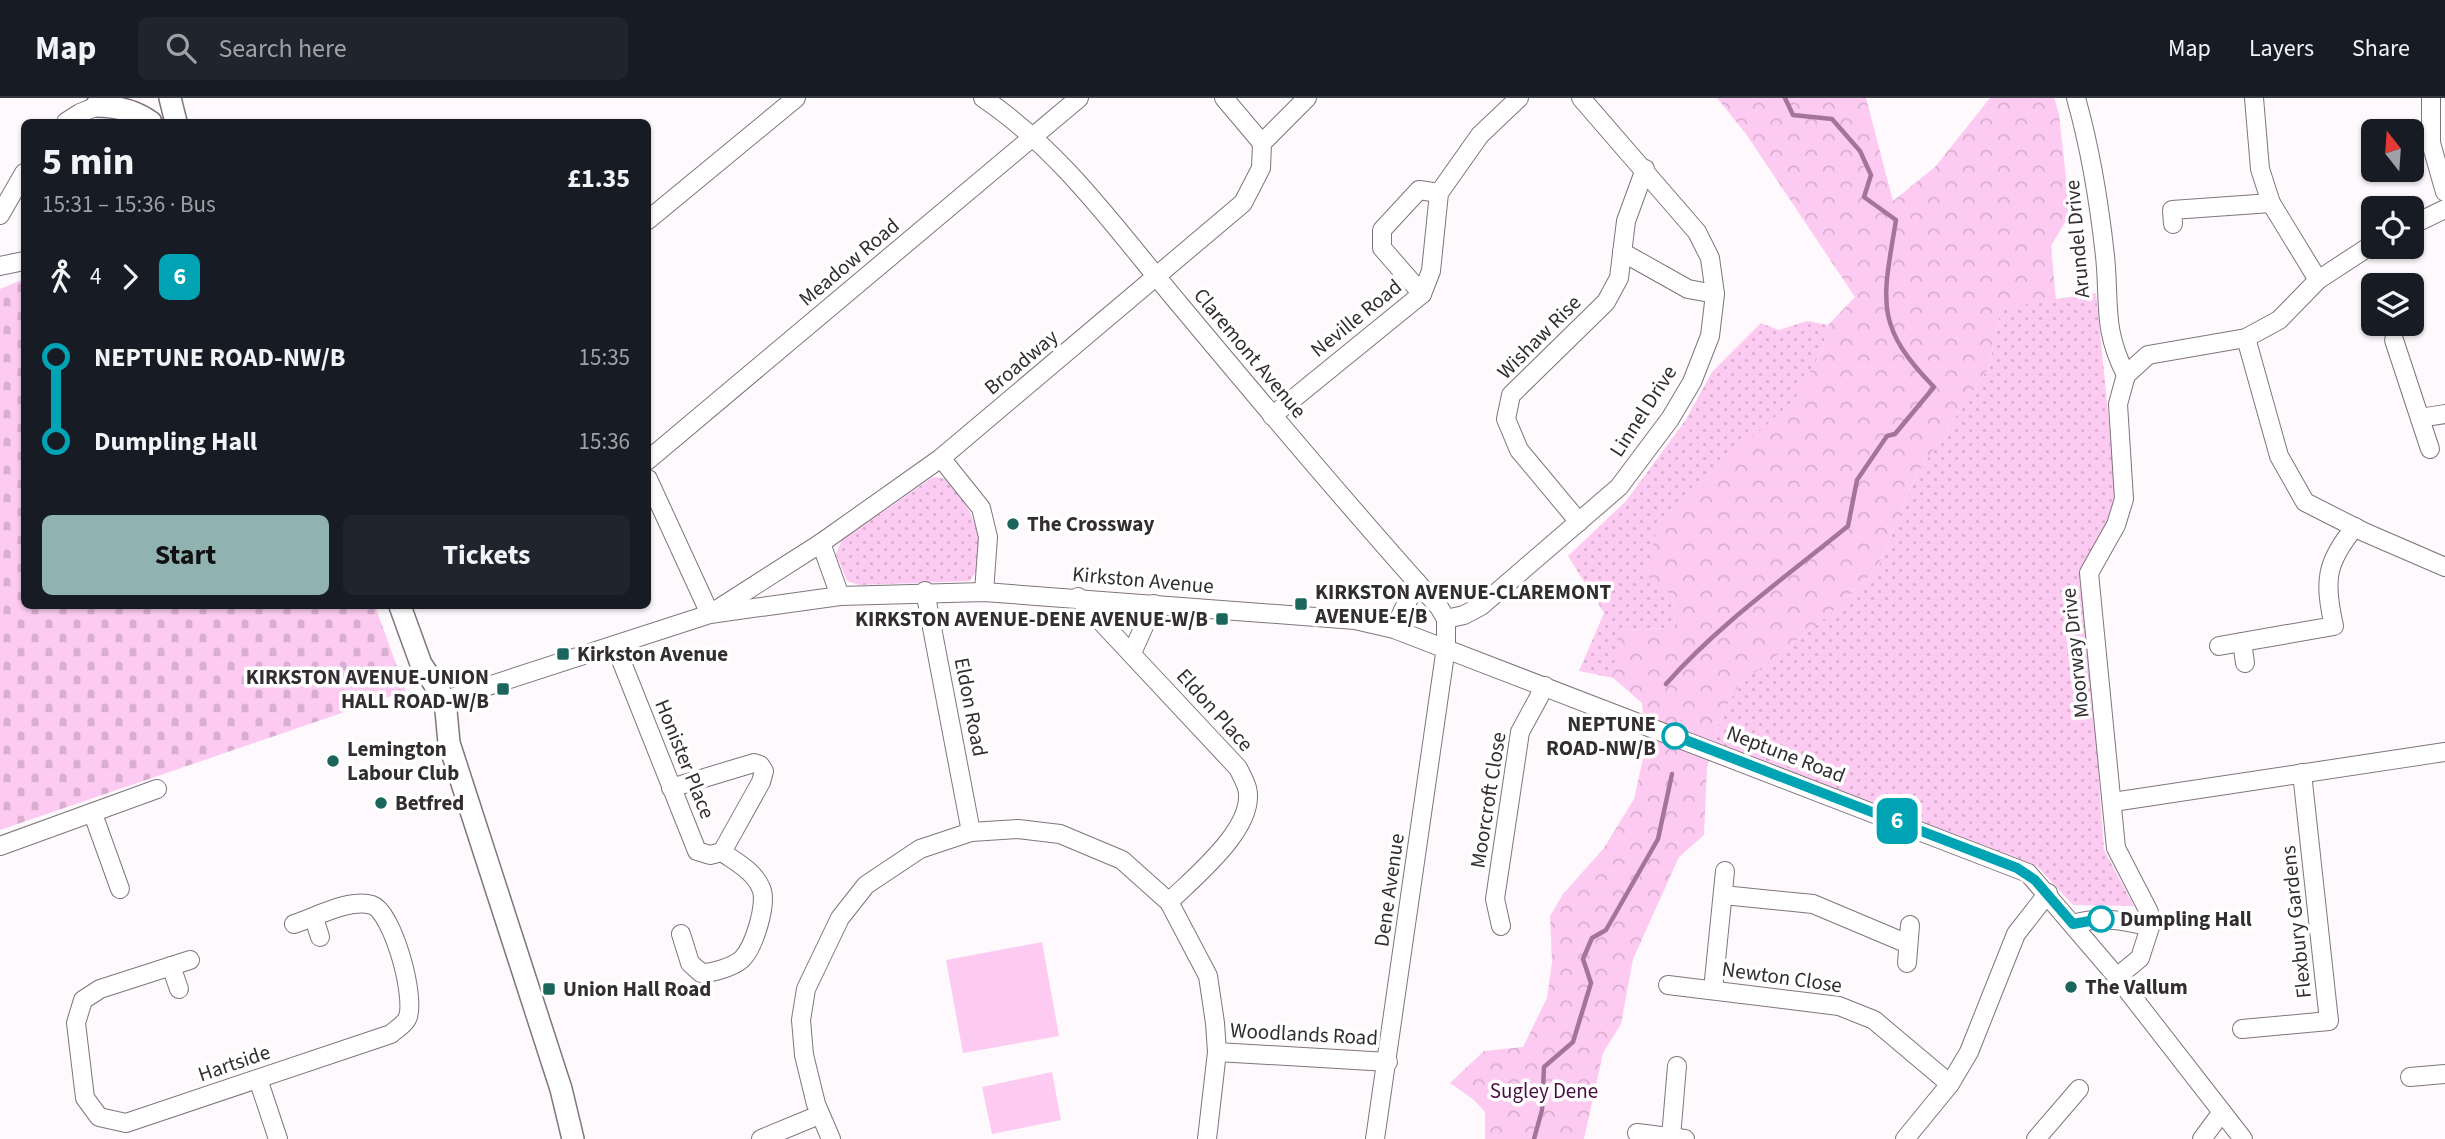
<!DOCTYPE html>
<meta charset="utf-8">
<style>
body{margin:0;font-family:"Source Sans 3",sans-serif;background:#20242c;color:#f1f3f6;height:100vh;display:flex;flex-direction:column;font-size:26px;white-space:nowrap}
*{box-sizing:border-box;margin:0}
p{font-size:23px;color:#9ea1a6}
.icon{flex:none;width:38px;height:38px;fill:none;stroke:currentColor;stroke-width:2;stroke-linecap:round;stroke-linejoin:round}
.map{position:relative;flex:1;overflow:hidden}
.details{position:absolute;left:21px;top:21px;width:630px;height:490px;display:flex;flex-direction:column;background:#171b24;border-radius:10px;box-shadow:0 2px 5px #0004}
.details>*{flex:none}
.badge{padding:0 14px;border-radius:10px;font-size:24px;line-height:46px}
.needle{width:46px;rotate:343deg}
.buttons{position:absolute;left:2361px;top:21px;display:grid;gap:14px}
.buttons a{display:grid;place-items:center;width:63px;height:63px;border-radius:10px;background:#171b24;box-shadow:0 2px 5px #0004;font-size:35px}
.map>.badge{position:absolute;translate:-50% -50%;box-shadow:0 0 0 4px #fff}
.legs{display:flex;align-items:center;gap:10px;height:77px;padding:0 21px;font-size:23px}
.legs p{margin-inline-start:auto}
.headline{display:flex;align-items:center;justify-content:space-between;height:119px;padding:0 21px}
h1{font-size:38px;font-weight:700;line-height:52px}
.primary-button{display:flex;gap:14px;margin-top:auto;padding:14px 21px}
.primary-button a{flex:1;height:80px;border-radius:10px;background:#90b3b1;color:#111;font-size:28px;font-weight:700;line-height:80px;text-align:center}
.primary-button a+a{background:#20242c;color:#f1f3f6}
ul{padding:0 21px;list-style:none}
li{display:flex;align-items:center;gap:24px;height:84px;font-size:26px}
li i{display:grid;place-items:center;width:10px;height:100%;margin:0 9px;background:currentColor}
li i::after{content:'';width:18px;height:18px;margin:-9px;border:5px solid;border-radius:50%;background:#171b24}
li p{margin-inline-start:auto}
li:first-child i{background:linear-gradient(#0000 50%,currentColor 0)}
li:last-child i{background:linear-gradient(currentColor 50%,#0000 0)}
header{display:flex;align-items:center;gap:42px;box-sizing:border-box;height:98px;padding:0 35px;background:#171b24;border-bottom:2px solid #363941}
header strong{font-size:33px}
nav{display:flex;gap:38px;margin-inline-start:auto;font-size:24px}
.search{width:490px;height:63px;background:#20242c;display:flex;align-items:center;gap:18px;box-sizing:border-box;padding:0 24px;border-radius:10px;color:#9ea1a6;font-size:26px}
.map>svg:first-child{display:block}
</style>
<header>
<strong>Map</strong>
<div class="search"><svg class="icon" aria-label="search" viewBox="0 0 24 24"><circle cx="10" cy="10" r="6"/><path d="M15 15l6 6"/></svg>Search here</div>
<nav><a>Map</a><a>Layers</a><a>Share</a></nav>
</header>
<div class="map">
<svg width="2445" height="1041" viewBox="0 0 2445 1041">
<defs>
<pattern id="grass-dots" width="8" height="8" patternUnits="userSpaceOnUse" patternTransform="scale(1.75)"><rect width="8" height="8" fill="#fdcbf2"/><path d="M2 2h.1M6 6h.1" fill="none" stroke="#d9afd0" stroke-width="1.8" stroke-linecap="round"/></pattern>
<pattern id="forest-crowns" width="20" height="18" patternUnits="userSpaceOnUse" patternTransform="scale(1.75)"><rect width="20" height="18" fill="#fdcbf2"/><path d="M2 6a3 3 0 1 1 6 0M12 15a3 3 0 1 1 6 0" fill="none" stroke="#d9afd0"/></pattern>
<pattern id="cemetery-stones" width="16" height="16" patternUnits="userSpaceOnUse" patternTransform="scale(1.75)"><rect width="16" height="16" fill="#fdcbf2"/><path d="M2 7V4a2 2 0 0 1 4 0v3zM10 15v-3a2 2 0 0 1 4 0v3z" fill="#d9afd0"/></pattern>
</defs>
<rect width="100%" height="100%" fill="#fef9fd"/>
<!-- grass -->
<g fill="url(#grass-dots)">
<polygon points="2096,195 2117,404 2084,473 2104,752 2134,808 2073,807 2037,768 1714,645 1723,613 1740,586 1829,517 1878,469 1915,379 1989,269 2001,210"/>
<polygon points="1807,223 1828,227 1822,252 1796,301 1658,425 1673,495 1675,530 1619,532 1613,580 1579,573 1604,515 1568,458 1626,403 1685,323 1712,274 1761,225 1779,232"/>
<path d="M 933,379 L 949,381 C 966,402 983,435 980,463 C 979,470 973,477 970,483 L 859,487 L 847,483 L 836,456 L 842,442 Z"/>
</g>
<!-- forest -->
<polygon fill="url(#forest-crowns)" points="1717,0 1866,0 1893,103 1935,69 1990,0 2054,0 2059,16 2070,116 2051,148 2056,202 2001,210 1989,269 1915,379 1878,469 1829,517 1740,586 1723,613 1707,670 1704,737 1679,759 1633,861 1621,926 1603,955 1584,1041 1485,1041 1485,1014 1474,1002 1450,985 1484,953 1523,949 1547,900 1552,864 1550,818 1563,796 1604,750 1634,701 1646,647 1642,605 1613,580 1618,532 1675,530 1673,496 1646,477 1658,425 1795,301 1822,252 1828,227 1855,199 1746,36"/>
<!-- cemetery -->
<polygon fill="url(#cemetery-stones)" points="24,181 24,508 375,508 406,593 0,732 0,191"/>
<!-- pitch -->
<g fill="#fdcbf2">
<polygon points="1042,844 1059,938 963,955 946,862"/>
<polygon points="1052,974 1061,1022 992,1036 982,989"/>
</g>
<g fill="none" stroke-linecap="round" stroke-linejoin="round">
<!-- stream -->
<g stroke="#a5749b" stroke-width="4.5">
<path d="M 1666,586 C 1719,526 1786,479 1848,428 L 1857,382 L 1887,338 L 1895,336 L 1934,289 C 1873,227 1883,202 1896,122 L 1864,99 L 1871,77 L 1860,53 L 1832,21 L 1793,17 L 1785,0"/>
<polyline points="1534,1041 1542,1012 1544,969 1573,944 1591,885 1583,861 1592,840 1606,832 1658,741 1672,676"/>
</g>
<!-- minor casing -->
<g stroke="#7f757c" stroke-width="20">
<g id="minor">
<path d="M 983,0 C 1062,53 1119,135 1180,207 C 1265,309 1350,410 1439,509 L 1446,521 L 1464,517 L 1481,508 L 1619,389 L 1670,321 L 1692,284 L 1710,238 L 1715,196 L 1710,160 L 1697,134 L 1581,0"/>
<polyline points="1224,0 1262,45"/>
<path d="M 2076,0 C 2091,53 2099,103 2105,158 C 2110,205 2102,230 2126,277"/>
<polyline points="2254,0 2260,71 2271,105 2318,182"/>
<polyline points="2431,0 2431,45 2445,94"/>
<polyline points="66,24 80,15 108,4"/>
<polyline points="0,117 24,75"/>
<polyline points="648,122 796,0"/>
<polyline points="2173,126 2172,112 2271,105"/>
<polyline points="2412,127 2445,111"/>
<polyline points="1622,154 1688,191 1715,196"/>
<polyline points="0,168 24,163"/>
<polyline points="1422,196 1382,150 1382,132 1419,92 1439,95"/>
<polyline points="2246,240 2279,358 2305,404 2364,434 2445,469"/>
<polyline points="2394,242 2430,351"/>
<polyline points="2126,277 2148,257 2246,240 2279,222 2318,182 2373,146"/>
<polyline points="1272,318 1422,196 1431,173 1439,95 1480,37 1519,0"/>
<polyline points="2420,320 2445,316"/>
<polyline points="941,360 981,410 988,439 984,494"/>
<polyline points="648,362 1079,0"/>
<polyline points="648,381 710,516 821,445 941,360 1243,105 1261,70 1262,45 1307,0"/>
<polyline points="1579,424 1519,352 1506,321 1511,297 1606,204 1619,180 1626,123 1645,71"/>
<polyline points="821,445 840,498"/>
<polyline points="925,493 971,734"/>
<path d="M 1078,499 L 1238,670 C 1241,676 1245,683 1247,690 C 1257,729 1194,779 1169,804"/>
<polyline points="1394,531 1417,484"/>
<polyline points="2242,544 2245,565"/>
<path d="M 615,547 L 697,753 L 710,757 L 722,754 C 736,764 754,773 761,790 C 768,805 754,849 742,861 C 733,869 713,875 701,875 L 690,865 L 681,836"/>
<path d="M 2219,548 L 2334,528 C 2324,484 2325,465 2355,429"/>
<polyline points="1132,555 1154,506"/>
<polyline points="445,602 710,516 840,498 984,494 1355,522 1394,531 2028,775 2117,879 2243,1041"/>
<polyline points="671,690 754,665 760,667 764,673 761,684 722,754"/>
<polyline points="2113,704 2445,654"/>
<polyline points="93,716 120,791"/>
<polyline points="0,748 157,691"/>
<polyline points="1723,797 1813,806 1908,846"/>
<polyline points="314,820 320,839"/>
<path d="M 2073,826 C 2100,818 2123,822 2150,829"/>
<polyline points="1501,828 1495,801 1520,634 1545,588"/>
<path d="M 190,862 L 100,891 L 83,902 L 76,925 L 85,1000 L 99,1019 L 126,1025 L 391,936 C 395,932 404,927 407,921 C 417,902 393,814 372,807 C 350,800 316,819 294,826"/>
<polyline points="1907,865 1910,827"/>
<polyline points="171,868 179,891"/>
<polyline points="2117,879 2140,860 2150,829 2149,814 2116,750 2089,475 2116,427 2124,401 2118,306 2126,277"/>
<polyline points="1668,887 1839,908 1874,922 1950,986"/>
<polyline points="1713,892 1725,773"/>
<polyline points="2242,931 2329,923 2302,675"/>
<polyline points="1217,954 1388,964"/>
<polyline points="2410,979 2445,976"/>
<polyline points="258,981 278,1041"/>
<polyline points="1637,1035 1685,1041"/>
<polyline points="1671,1039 1677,968"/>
<polyline points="761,1041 819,1017"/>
<polyline points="831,1041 816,1006 804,957 801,922 806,891 840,820 866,787 920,751 971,734 1018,731 1060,736 1122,762 1169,804 1208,878 1215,925 1217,954 1207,1041"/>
<polyline points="1375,1041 1446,549 1446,521"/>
<polyline points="1905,1041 1950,986 1969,954 2016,836 2048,795"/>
<polyline points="2036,1041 2079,991"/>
<polyline points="2202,1041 2222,1014"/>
</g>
</g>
<!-- tertiary casing -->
<g stroke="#7f757c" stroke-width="24">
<g id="tertiary">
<polyline points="170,0 176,24"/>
<path d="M 96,8 C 117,8 134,12 151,24"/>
<polyline points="400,508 421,566 445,602 449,645 561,991 573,1041"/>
</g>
</g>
<!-- minor -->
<use href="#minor" stroke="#fff" stroke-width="18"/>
<!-- tertiary -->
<use href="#tertiary" stroke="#fff" stroke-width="21"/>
</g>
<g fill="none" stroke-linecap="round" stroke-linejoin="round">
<!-- line-1 casing -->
<g stroke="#fff" stroke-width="16">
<polyline id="line-1" points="1675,638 2017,770 2035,782 2073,826 2101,821"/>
</g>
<!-- line-1 -->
<use href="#line-1" stroke="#00a3b4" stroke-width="10"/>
</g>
<!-- markers -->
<g fill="#1a655c" stroke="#fff" stroke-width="2.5">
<circle cx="1013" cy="426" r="7"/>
<rect x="1294" y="499" width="14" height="14" rx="3.5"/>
<rect x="1215" y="514" width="14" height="14" rx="3.5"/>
<rect x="556" y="549" width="14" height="14" rx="3.5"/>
<rect x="496" y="584" width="14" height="14" rx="3.5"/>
<circle cx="333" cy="663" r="7"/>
<circle cx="381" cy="705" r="7"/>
<circle cx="2071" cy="889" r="7"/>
<rect x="542" y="884" width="14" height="14" rx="3.5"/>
</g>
<g fill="#fff" stroke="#00a3b4" stroke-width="3.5">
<circle cx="1675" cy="638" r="12"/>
<circle cx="2101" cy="821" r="12"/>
</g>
<g text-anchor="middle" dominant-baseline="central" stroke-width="7" stroke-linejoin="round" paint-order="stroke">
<!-- street labels -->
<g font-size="21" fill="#312d30" stroke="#fff">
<text transform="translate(2077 141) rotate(-95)">Arundel Drive</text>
<text transform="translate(849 164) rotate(-40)">Meadow Road</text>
<text transform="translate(1356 220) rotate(-39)">Neville Road</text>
<text transform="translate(1539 239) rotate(-45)">Wishaw Rise</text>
<text transform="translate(1250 255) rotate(50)">Claremont Avenue</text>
<text transform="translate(1021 264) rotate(-40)">Broadway</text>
<text transform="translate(1643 313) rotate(-57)">Linnel Drive</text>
<text transform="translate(1143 482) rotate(5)">Kirkston Avenue</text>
<text transform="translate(2075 555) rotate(-96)">Moorway Drive</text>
<text transform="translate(971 609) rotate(79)">Eldon Road</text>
<text transform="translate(1215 612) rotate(48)">Eldon Place</text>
<text transform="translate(1786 656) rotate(21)">Neptune Road</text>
<text transform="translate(685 661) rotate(68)">Honister Place</text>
<text transform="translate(1488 702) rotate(-81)">Moorcroft Close</text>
<text transform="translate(1389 792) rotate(-82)">Dene Avenue</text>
<text transform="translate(2296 824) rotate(-96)">Flexbury Gardens</text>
<text transform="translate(1782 879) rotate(8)">Newton Close</text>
<text transform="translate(1304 936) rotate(3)">Woodlands Road</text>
<text transform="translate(234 965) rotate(-19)">Hartside</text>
</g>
<!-- poi labels -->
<g font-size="21" font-weight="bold" fill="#312d30" stroke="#fff" text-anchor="start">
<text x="1027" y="426">The Crossway</text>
<text x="1315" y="494">KIRKSTON AVENUE-CLAREMONT<tspan x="1315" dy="24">AVENUE-E/B</tspan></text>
<text x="1208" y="521" text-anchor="end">KIRKSTON AVENUE-DENE AVENUE-W/B</text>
<text x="577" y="556">Kirkston Avenue</text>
<text x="489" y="579" text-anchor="end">KIRKSTON AVENUE-UNION<tspan x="489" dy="24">HALL ROAD-W/B</tspan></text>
<text x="347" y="651">Lemington<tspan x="347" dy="24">Labour Club</tspan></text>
<text x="395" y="705">Betfred</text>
<text x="2085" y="889">The Vallum</text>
<text x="563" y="891">Union Hall Road</text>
</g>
<!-- stop labels -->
<g font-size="21" font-weight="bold" fill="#312d30" stroke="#fff" text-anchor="end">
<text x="1656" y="626">NEPTUNE<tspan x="1656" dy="24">ROAD-NW/B</tspan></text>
<text x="2120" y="821" text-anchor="start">Dumpling Hall</text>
</g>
<!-- park labels -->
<g font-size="21" fill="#4a0d42" stroke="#fff">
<text x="1544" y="993">Sugley Dene</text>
</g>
</g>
</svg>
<div class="buttons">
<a><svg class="needle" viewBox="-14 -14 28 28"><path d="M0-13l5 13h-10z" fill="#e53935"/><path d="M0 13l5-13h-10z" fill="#9ea1a6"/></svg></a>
<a><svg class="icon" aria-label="locate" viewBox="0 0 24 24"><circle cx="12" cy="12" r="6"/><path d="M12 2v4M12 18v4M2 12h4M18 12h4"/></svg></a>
<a><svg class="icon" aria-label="layers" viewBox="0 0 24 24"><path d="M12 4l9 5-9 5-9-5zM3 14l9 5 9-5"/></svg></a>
</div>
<b class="badge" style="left:1897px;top:723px;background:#00a3b4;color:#fff">6</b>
<section class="details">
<div class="headline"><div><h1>5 min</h1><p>15:31 – 15:36 · Bus</p></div><b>£1.35</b></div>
<div class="legs"><svg class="icon" aria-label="walk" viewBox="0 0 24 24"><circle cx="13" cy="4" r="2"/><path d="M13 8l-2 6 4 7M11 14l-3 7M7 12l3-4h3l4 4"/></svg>4<svg class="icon" aria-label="forward" viewBox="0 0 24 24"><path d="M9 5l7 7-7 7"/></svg><b class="badge" style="background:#00a3b4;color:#fff">6</b></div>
<ul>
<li><i style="color:#00a3b4"></i><b>NEPTUNE ROAD-NW/B</b><p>15:35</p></li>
<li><i style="color:#00a3b4"></i><b>Dumpling Hall</b><p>15:36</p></li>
</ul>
<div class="primary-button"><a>Start</a><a>Tickets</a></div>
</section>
</div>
